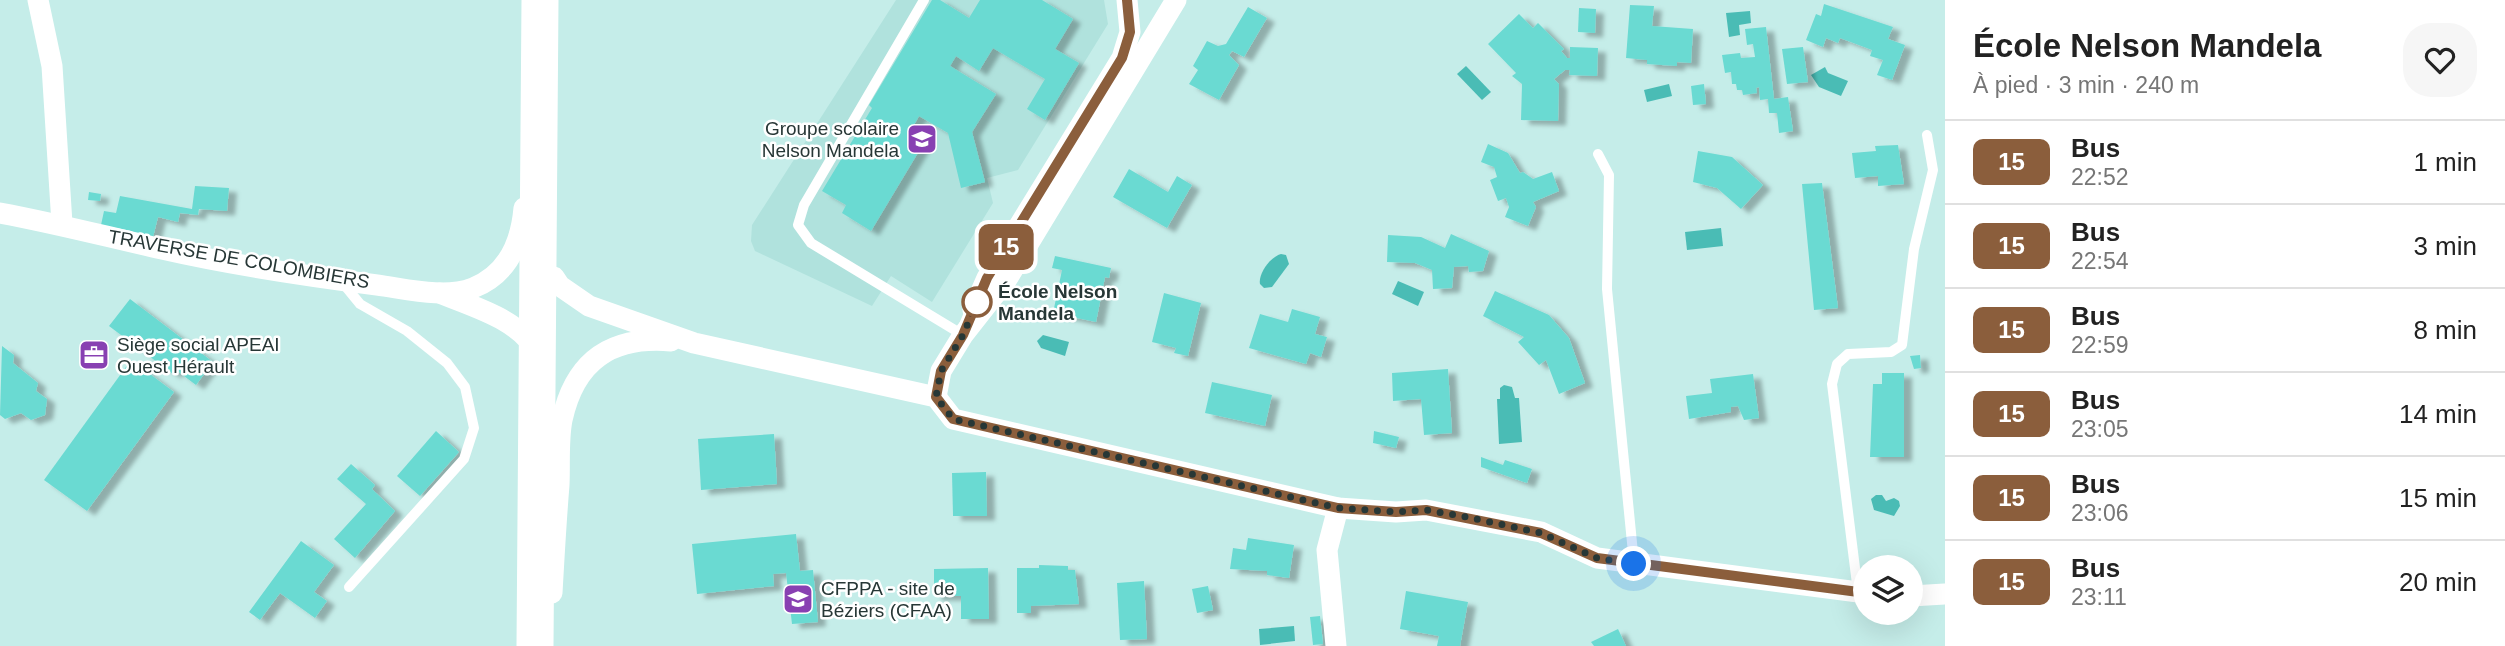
<!DOCTYPE html>
<html lang="fr">
<meta charset="utf-8">
<style>
body{margin:0;font-family:Arial,sans-serif;background:#f6f6f6;color:#222;height:100vh;display:flex;flex-direction:column;font-size:26px;white-space:nowrap}
*{box-sizing:border-box;margin:0}
p{font-size:23px;color:#767676}
.icon{flex:none;width:38px;height:38px;fill:none;stroke:currentColor;stroke-width:2;stroke-linecap:round;stroke-linejoin:round}
.map{position:relative;flex:1;overflow:hidden}
.side{display:flex;flex-direction:column;background:#fff;width:560px}
.side>*{flex:none}
.badge{padding:0 14px;border-radius:10px;font-size:24px;line-height:46px}
.buttons{position:absolute;left:1853px;top:555px;display:grid;gap:14px}
.buttons a{display:grid;place-items:center;width:70px;height:70px;border-radius:50%;background:#fff;box-shadow:0 7px 28px #0002;font-size:35px}
.you{position:absolute;width:35px;height:35px;margin:-18px;border:5px solid #fff;border-radius:50%;background:#1a73e8;box-shadow:0 0 0 10px #1a73e833}
.map>.badge{position:absolute;translate:-50% -50%;box-shadow:0 0 0 4px #fff}
.round{display:grid;place-items:center;flex:none;width:74px;height:74px;border-radius:28px;background:#f6f6f6}
.overview{display:flex;align-items:center;justify-content:space-between;height:119px;padding:0 28px}
h1{font-size:33px;font-weight:700;line-height:52px}
ul{padding:0;list-style:none}
li{display:flex;align-items:center;gap:21px;height:84px;padding:0 28px;border-top:2px solid #e0e0e0}
li div{flex:1}
li b{display:block;font-size:26px}
li em{font-style:normal}
li .badge{min-width:77px;font-weight:700;text-align:center}
main{display:flex;flex:1;min-height:0}
.map>svg:first-child{display:block}
</style>
<main>
<div class="map">
<svg width="1945" height="646" viewBox="0 0 1945 646">
<defs>
<filter id="shadow"><feDropShadow dx="8" dy="4.5" stdDeviation="2" flood-color="#0004"/></filter>
</defs>
<rect width="100%" height="100%" fill="#c5ede9"/>
<!-- built -->
<polygon fill="#b0e2dd" points="896,0 1104,0 1108,24 1018,170 987,178 993,203 932,302 891,276 872,306 755,251 751,241 752,225"/>
<!-- water -->
<g fill="#4abcb5">
<polygon points="1750,11 1751,23 1739,25 1740,35 1729,37 1726,13"/>
<polygon points="1466,66 1491,92 1482,100 1457,74"/>
<polygon points="1825,67 1828,73 1848,81 1841,96 1819,87 1811,75"/>
<polygon points="1669,84 1672,96 1647,102 1644,90"/>
<polygon points="1721,228 1723,246 1687,250 1685,232"/>
<path d="M 1281,254 L 1286,255 L 1289,264 L 1272,287 L 1264,288 L 1260,284 C 1258,274 1270,257 1281,254 Z"/>
<polygon points="1398,281 1424,292 1418,306 1392,294"/>
<polygon points="1043,335 1069,342 1065,356 1041,348 1037,341"/>
<polygon points="1504,385 1512,387 1515,398 1519,398 1522,442 1499,444 1497,399 1500,399 1500,388"/>
<polygon points="1876,495 1882,495 1886,501 1894,498 1899,501 1900,506 1894,516 1874,510 1871,499"/>
<polygon points="1294,626 1295,641 1260,645 1259,629"/>
</g>
<!-- building -->
<g fill="#6bdad2" filter="url(#shadow)">
<polygon points="932,0 940,0 969,18 980,0 1042,0 1073,19 1055,49 1079,63 1045,120 1027,109 1045,79 993,48 979,71 956,56 950,66 996,94 972,132 985,182 961,188 948,133 919,116 910,132 925,141 871,231 842,213 846,205 822,191 872,108 869,105"/>
<polygon points="1824,4 1893,27 1888,39 1905,45 1892,80 1877,75 1883,60 1870,56 1872,50 1840,38 1838,43 1826,38 1823,47 1806,40 1816,14 1821,16"/>
<polygon points="1630,5 1654,6 1652,26 1693,29 1691,63 1677,62 1677,66 1647,64 1647,60 1626,58"/>
<polygon points="1248,7 1267,18 1244,57 1232,51 1229,55 1239,65 1219,100 1189,84 1198,70 1193,66 1207,41 1218,46 1226,44"/>
<polygon points="1579,8 1596,9 1595,33 1578,32"/>
<polygon points="1519,14 1533,28 1538,23 1564,49 1561,51 1567,58 1570,58 1570,47 1598,48 1597,76 1569,75 1570,70 1565,70 1554,79 1559,84 1558,121 1521,120 1522,84 1512,76 1516,73 1488,44"/>
<polygon points="1766,27 1774,99 1788,97 1793,131 1779,133 1777,113 1769,113 1768,99 1760,100 1759,87 1756,88 1757,93 1743,95 1742,90 1737,90 1736,84 1732,84 1731,72 1725,73 1722,55 1740,53 1741,58 1755,57 1753,44 1747,45 1745,29"/>
<polygon points="1803,47 1808,82 1787,84 1782,49"/>
<polygon points="1704,84 1706,104 1693,105 1691,86"/>
<polygon points="1488,144 1508,153 1520,173 1523,172 1533,179 1552,172 1559,191 1533,202 1536,207 1528,226 1505,217 1509,207 1506,198 1498,201 1490,180 1497,177 1494,167 1481,162"/>
<polygon points="1898,145 1904,184 1878,186 1878,176 1855,178 1852,153 1876,151 1875,146"/>
<polygon points="1698,151 1732,157 1763,185 1741,209 1717,188 1693,182"/>
<polygon points="1129,169 1168,192 1177,176 1192,185 1167,228 1113,197"/>
<polygon points="1822,183 1838,308 1814,310 1802,184"/>
<polygon points="195,186 229,188 227,211 199,209 198,215 180,213 178,222 158,217 153,237 101,225 104,211 116,213 120,196 192,209"/>
<polygon points="89,192 101,194 100,201 88,200"/>
<polygon points="1451,234 1489,251 1483,271 1469,272 1468,266 1454,267 1452,288 1433,289 1432,270 1415,263 1387,262 1388,235 1421,237 1445,248"/>
<polygon points="1055,256 1111,268 1109,278 1105,277 1096,322 1053,313 1062,270 1052,268"/>
<polygon points="1495,291 1549,315 1569,338 1585,383 1559,394 1546,360 1539,365 1518,342 1524,337 1483,316"/>
<polygon points="1164,293 1201,303 1188,356 1174,353 1176,348 1152,342"/>
<polygon points="130,299 213,362 196,385 176,370 173,374 109,326"/>
<polygon points="1292,309 1320,317 1315,334 1327,337 1321,357 1310,353 1306,364 1249,348 1260,314 1288,322"/>
<polygon points="2,346 14,355 13,363 38,383 36,391 47,399 45,415 31,420 21,413 5,419 0,415"/>
<polygon points="1920,355 1921,368 1914,369 1910,356"/>
<polygon points="131,360 174,392 87,511 44,480"/>
<polygon points="1448,369 1452,433 1424,435 1421,399 1393,401 1392,373"/>
<polygon points="1882,373 1904,373 1904,457 1870,457 1873,384 1882,384"/>
<polygon points="1753,374 1759,418 1744,420 1738,406 1731,407 1731,412 1689,419 1686,396 1712,393 1710,379"/>
<polygon points="1212,382 1272,395 1265,426 1205,413"/>
<polygon points="436,431 459,452 420,496 397,476"/>
<polygon points="1374,431 1399,437 1396,448 1373,443"/>
<polygon points="774,434 777,484 701,490 698,439"/>
<polygon points="1481,457 1503,465 1505,460 1532,469 1527,483 1481,467"/>
<polygon points="351,464 375,485 372,489 395,511 355,558 334,539 366,504 337,479"/>
<polygon points="986,472 987,516 953,516 952,473"/>
<polygon points="796,534 800,571 813,570 818,622 792,624 786,573 773,574 774,586 697,594 692,544"/>
<polygon points="1248,538 1294,545 1289,578 1267,575 1267,571 1230,569 1233,548 1246,550"/>
<polygon points="301,541 334,565 314,592 327,601 315,618 280,593 260,620 249,612"/>
<polygon points="1039,565 1068,566 1068,570 1075,570 1079,604 1031,606 1031,613 1017,613 1017,568 1039,568"/>
<polygon points="988,568 989,619 961,619 961,596 934,596 934,569"/>
<polygon points="1144,581 1147,639 1120,640 1117,583"/>
<polygon points="1208,586 1213,610 1197,613 1192,589"/>
<polygon points="1406,591 1468,602 1460,646 1437,646 1439,636 1400,629"/>
<polygon points="1320,616 1323,644 1313,645 1310,617"/>
<polygon points="1618,629 1626,646 1594,646 1591,642"/>
</g>
<g fill="none" stroke-linecap="round" stroke-linejoin="round">
<!-- lane -->
<g stroke="#fff" stroke-width="10">
<polyline points="924,0 804,205 798,225 811,243 963,335"/>
<polyline points="1598,154 1609,175 1607,289 1634,563"/>
<polyline points="342,282 360,304 407,331 447,363 465,387 474,428 464,459 349,587"/>
<polyline points="1858,592 1832,384 1837,364 1848,354 1891,352 1902,345 1914,249 1933,170 1927,135"/>
</g>
<!-- street -->
<g stroke="#fff" stroke-width="21">
<polyline points="38,0 52,66 62,224"/>
<path d="M 0,213 C 55,223 108,237 162,249 C 232,265 306,276 377,285 C 407,289 444,299 473,288 C 508,274 521,243 524,208"/>
<polyline points="554,277 560,286 589,306 694,343 936,397 953,419 1338,508 1396,512 1426,510 1541,532 1597,558 1866,593"/>
<path d="M 440,293 C 473,307 519,319 536,351"/>
<polyline points="973,310 987,278 1122,58 1130,32 1127,0"/>
<polyline points="936,397 941,371 963,335 1007,279 1176,0"/>
<path d="M 552,593 C 554,557 556,521 559,485 C 560,464 558,440 562,420 C 575,360 612,336 671,341"/>
<polyline points="1911,596 1945,594"/>
<polyline points="1336,646 1327,550 1338,508"/>
</g>
<!-- highway -->
<polyline stroke="#fff" stroke-width="37" points="535,646 540,0"/>
</g>
<g fill="none" stroke-linecap="round" stroke-linejoin="round">
<!-- line casing -->
<g stroke="#fff" stroke-width="16">
<polyline id="line" points="1127,0 1130,32 1122,58 987,278 963,335 941,371 936,397 953,419 1338,508 1396,512 1426,510 1541,533 1597,558 1866,593"/>
</g>
<!-- line -->
<use href="#line" stroke="#8b5e3c" stroke-width="10"/>
<!-- walk -->
<polyline stroke="#273736" stroke-width="7" stroke-dasharray="0 12.6" points="977,302 963,335 941,371 936,397 953,419 1338,508 1396,512 1426,510 1467,517 1541,533 1597,558 1634,564"/>
</g>
<!-- icons -->
<defs>
<g id="school-square" transform="scale(1.575)"><rect x="-9" y="-9" width="18" height="18" rx="4" fill="#8840b2" stroke="#fff"/><path d="M0-5L7-2L0 1L-7-2ZM-4 1L0 2.5L4 1V4Q0 6-4 4Z" fill="#fff"/></g>
<g id="office-square" transform="scale(1.575)"><rect x="-9" y="-9" width="18" height="18" rx="4" fill="#8840b2" stroke="#fff"/><path d="M-6-3h4V-5.5h4V-3h4V5H-6ZM-1-4.5V-3h2v-1.5ZM-6 0V1H6V0Z" fill="#fff"/></g>
</defs>
<g fill-rule="evenodd">
<use href="#school-square" x="922" y="139"/>
<use href="#office-square" x="94" y="355"/>
<use href="#school-square" x="798" y="599"/>
</g>
<!-- markers -->
<circle fill="#fff" stroke="#8b5e3c" stroke-width="3.5" cx="977" cy="302" r="14"/>
<g text-anchor="middle" dominant-baseline="central" stroke-width="5" stroke-linejoin="round" paint-order="stroke">
<!-- poi labels -->
<g font-size="19" fill="#273736" stroke="#fff" text-anchor="start">
<text x="899" y="128" text-anchor="end">Groupe scolaire<tspan x="899" dy="22">Nelson Mandela</tspan></text>
<text x="117" y="344">Siège social APEAI<tspan x="117" dy="22">Ouest Hérault</tspan></text>
<text x="821" y="588">CFPPA - site de<tspan x="821" dy="22">Béziers (CFAA)</tspan></text>
</g>
<!-- street labels -->
<g font-size="19" fill="#273736" stroke="#fff">
<text transform="translate(239 259) rotate(10)">TRAVERSE DE COLOMBIERS</text>
</g>
<!-- stop labels -->
<g font-size="19" font-weight="bold" fill="#273736" stroke="#fff" text-anchor="start">
<text x="998" y="291">École Nelson<tspan x="998" dy="22">Mandela</tspan></text>
</g>
</g>
</svg>
<div class="buttons">
<a><svg class="icon" aria-label="layers" viewBox="0 0 24 24"><path d="M12 4l9 5-9 5-9-5zM3 14l9 5 9-5"/></svg></a>
</div>
<div class="you" style="left:1634px;top:564px"></div>
<b class="badge" style="left:1006px;top:247px;background:#8b5e3c;color:#fff">15</b>
</div>
<section class="side">
<div class="overview"><div><h1>École Nelson Mandela</h1><p>À pied · 3 min · 240 m</p></div><a class="round"><svg class="icon" aria-label="heart" viewBox="0 0 24 24"><path d="M12 20l-8-8c-3-5 5-10 8-4 3-6 11-1 8 4z"/></svg></a></div>
<ul>
<li><span class="badge" style="background:#8b5e3c;color:#fff">15</span><div><b>Bus</b><p>22:52</p></div><em>1 min</em></li>
<li><span class="badge" style="background:#8b5e3c;color:#fff">15</span><div><b>Bus</b><p>22:54</p></div><em>3 min</em></li>
<li><span class="badge" style="background:#8b5e3c;color:#fff">15</span><div><b>Bus</b><p>22:59</p></div><em>8 min</em></li>
<li><span class="badge" style="background:#8b5e3c;color:#fff">15</span><div><b>Bus</b><p>23:05</p></div><em>14 min</em></li>
<li><span class="badge" style="background:#8b5e3c;color:#fff">15</span><div><b>Bus</b><p>23:06</p></div><em>15 min</em></li>
<li><span class="badge" style="background:#8b5e3c;color:#fff">15</span><div><b>Bus</b><p>23:11</p></div><em>20 min</em></li>
</ul>
</section>
</main>
